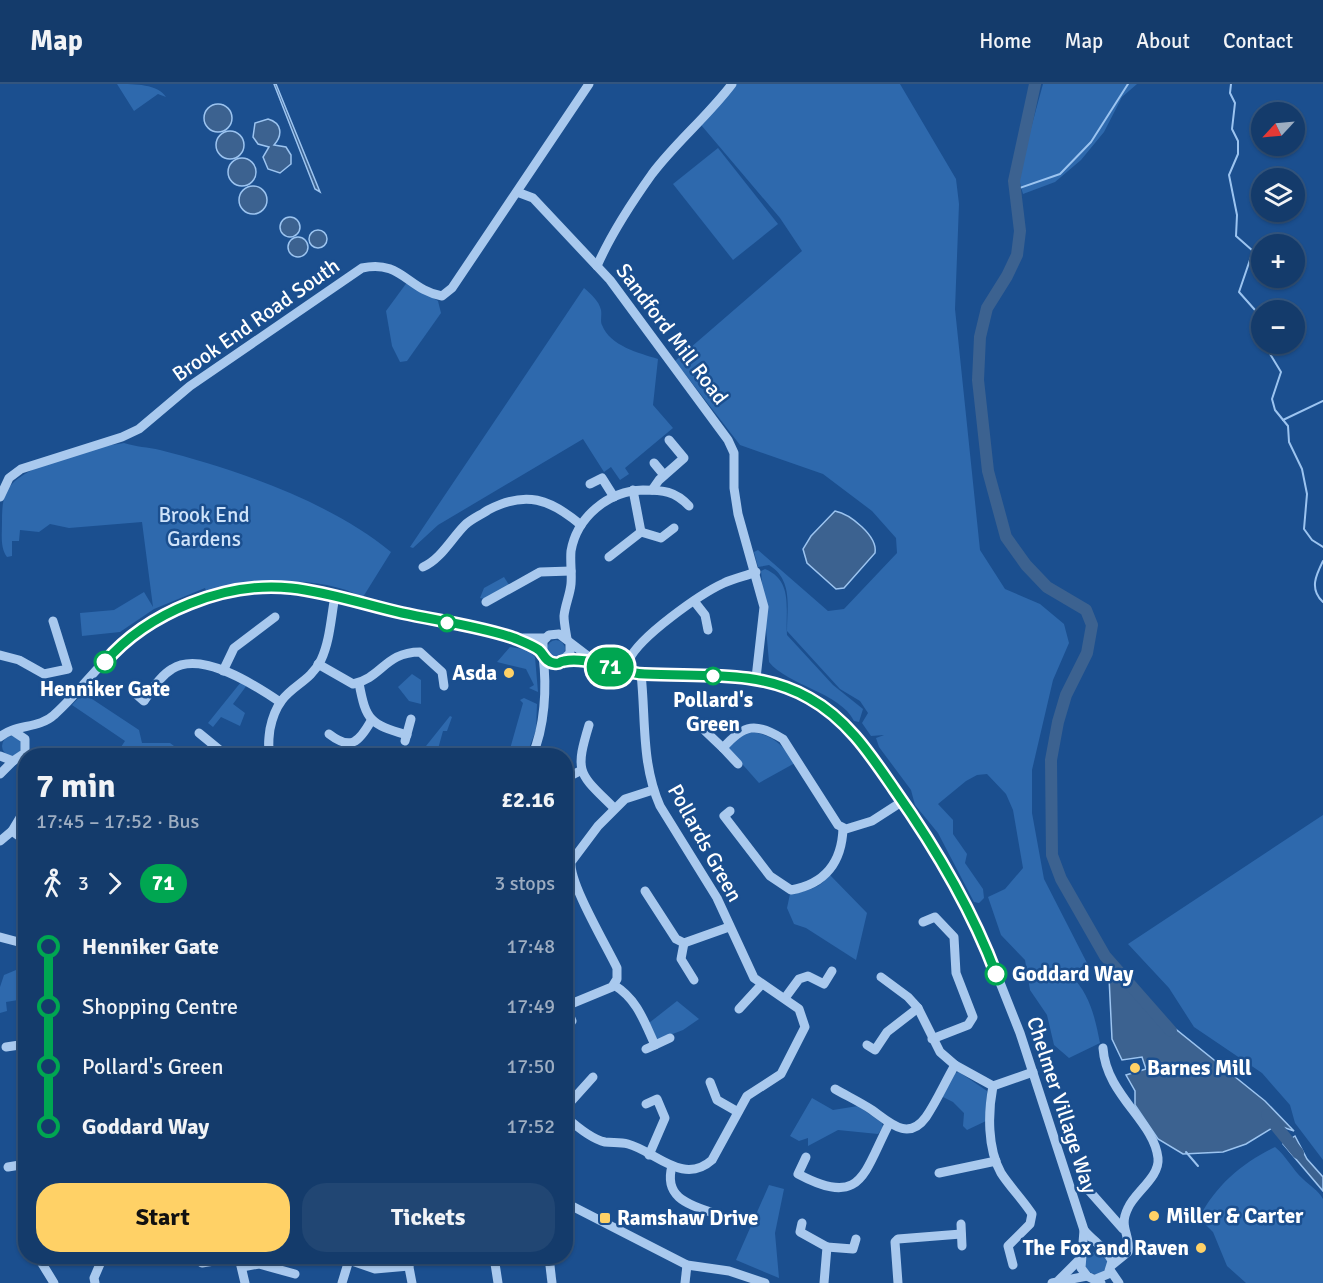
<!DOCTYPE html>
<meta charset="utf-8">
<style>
body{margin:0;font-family:Signika,sans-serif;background:#214673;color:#f1f3f6;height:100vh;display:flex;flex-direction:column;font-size:22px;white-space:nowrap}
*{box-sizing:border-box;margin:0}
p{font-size:20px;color:#9dadc1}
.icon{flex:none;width:33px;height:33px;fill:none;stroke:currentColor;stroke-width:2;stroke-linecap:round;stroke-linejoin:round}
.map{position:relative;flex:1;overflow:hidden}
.sheet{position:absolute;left:18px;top:664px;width:555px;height:516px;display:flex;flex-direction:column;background:#143b6b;border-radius:24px;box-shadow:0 2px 4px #0004,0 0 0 2px #33557e}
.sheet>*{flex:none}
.badge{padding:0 12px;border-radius:20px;font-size:21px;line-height:39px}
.needle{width:39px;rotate:244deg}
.controls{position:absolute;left:1251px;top:18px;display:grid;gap:12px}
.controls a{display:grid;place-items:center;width:54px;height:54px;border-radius:50%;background:#143b6b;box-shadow:0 2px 4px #0004,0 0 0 2px #33557e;font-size:30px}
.map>.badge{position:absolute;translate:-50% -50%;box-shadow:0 0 0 3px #fff}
.legs{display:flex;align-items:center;gap:9px;height:66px;padding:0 18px;font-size:20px}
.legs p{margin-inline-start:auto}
.overview{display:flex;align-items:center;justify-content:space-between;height:102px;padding:0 18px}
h1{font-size:33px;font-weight:800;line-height:45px}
.cta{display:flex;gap:12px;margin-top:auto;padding:12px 18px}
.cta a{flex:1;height:69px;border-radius:24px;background:#ffd166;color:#111;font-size:24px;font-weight:800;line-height:69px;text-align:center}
.cta a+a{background:#214673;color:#f1f3f6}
ul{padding:0 18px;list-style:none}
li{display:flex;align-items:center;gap:21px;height:60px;font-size:22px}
li i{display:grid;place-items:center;width:9px;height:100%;margin:0 8px;background:currentColor}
li i::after{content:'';width:15px;height:15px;margin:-8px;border:4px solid;border-radius:50%;background:#143b6b}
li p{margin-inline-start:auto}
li:first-child i{background:linear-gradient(#0000 50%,currentColor 0)}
li:last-child i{background:linear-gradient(currentColor 50%,#0000 0)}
header{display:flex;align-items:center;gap:36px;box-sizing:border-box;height:84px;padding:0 30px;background:#143b6b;border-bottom:2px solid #33557e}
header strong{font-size:28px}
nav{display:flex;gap:33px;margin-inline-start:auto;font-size:21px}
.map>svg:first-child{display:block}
</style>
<header>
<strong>Map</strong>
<nav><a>Home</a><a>Map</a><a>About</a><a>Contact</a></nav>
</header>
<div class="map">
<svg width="1323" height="1199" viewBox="0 0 1323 1199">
<rect width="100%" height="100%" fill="#1b4f8f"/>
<!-- green -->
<g fill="#2e69ad">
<path d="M 117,0 C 135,0 158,0 166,13 L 158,10 L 134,27 Z"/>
<path d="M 727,0 L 900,0 L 956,95 L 959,120 L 955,225 L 980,466 L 1005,505 L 1040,520 L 1064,540 L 1069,559 L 1053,596 L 1032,686 L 1032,729 L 1044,795 L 1087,879 L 1070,891 C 1090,909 1095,934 1100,959 L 1069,974 L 1054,961 L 1047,931 L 1030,906 L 1025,876 L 1001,851 L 988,813 L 1005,805 L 1023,784 L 1013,726 L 1006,710 L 987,690 L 977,691 L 966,697 L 938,720 L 953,736 L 953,750 L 967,770 L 965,779 L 983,805 L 984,814 L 979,819 L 974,818 L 938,749 L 915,721 L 911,706 L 879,663 L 876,654 L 884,651 L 871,652 L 862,639 L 868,629 L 860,617 L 840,605 L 787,547 C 787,522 793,496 769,481 L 758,483 L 754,468 L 758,466 L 828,527 L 844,525 L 897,469 L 896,454 L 872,427 L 823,390 L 740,361 L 675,277 L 802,167 L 780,134 L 696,35 Z"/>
<polygon points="1043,0 1137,0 1122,13 1104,48 1081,76 1055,98 1023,110 1018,92"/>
<polygon points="718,64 778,140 733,176 673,100"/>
<polygon points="408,197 438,217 441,229 407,277 400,278 392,262 386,227"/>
<path d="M 584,204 C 591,210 599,217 601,226 C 602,231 600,237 602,241 C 610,262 639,269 658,275 L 653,321 L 673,344 L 625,384 L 629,390 L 620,396 L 611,383 L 604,388 L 583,355 L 438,441 L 413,464 L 410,463 Z"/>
<path d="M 124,359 C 136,363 148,363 160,366 C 235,385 331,418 391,468 L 363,513 C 316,490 257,496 207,509 L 205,504 L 154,525 L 120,548 L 82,552 L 80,529 L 114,526 L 144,508 L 153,523 L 142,438 L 69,444 L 50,440 L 39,448 L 20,446 L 19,457 L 12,457 L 12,472 L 7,473 C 0,464 2,450 2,438 C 2,428 2,416 7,407 C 21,380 95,363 124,359 Z"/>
<path d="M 765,485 C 794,497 785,526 787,551 L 833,601 L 863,625 L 859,638 L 854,637 C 841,609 787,601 769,578 L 761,487 Z"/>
<polygon points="504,493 509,501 484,515 480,514 484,504"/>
<circle cx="556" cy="565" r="9"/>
<polygon points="510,563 529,566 535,573 538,608 529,604 534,601 526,585 497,578"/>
<polygon points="412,590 421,596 421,620 409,617 398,603"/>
<polygon points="241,598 247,601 233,620 245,629 240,642 221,633 213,643 208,639"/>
<polygon points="83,609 139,646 142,659 170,659 178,665 173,672 115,672 125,657 72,621"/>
<polygon points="524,614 537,620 536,646 526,672 508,672 523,619 520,616"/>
<polygon points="450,632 452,633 447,647 443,647 436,672 418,672"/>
<path d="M 753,648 C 775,652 782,661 795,679 L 759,699 L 728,664 L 744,649 Z"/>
<circle cx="12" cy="662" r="10"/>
<polygon points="1323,731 1323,1076 1295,1039 1290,1021 1262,989 1194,943 1169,904 1128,860"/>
<path d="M 829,790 L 867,829 L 856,876 L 806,844 L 794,840 L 787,824 L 790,810 C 804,808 823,804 829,790 Z"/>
<polygon points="24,875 22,891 24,915 6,918 7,927 0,929 0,903 4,891 16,886"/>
<polygon points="677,917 699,935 683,946 657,956 649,939"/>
<polygon points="959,988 987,1007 986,1037 967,1046 963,1042 964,1029 953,1018 941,1012 955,989"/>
<polygon points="812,1014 833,1026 858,1022 882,1039 883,1043 878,1050 838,1046 808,1062 808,1054 799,1057 790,1052"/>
<path d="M 1275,1063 C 1287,1073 1292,1085 1303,1095 C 1310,1102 1318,1106 1323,1115 L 1323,1199 L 1246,1199 L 1227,1182 L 1213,1148 L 1199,1134 C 1216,1101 1242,1079 1275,1063 Z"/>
<polygon points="769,1101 784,1105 775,1149 779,1194 736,1176"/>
<circle cx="1096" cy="1179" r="11"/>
</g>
<!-- water -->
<g fill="#3c6290" stroke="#9cc4f0" stroke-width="1.5">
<polygon points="274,0 276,0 320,108 315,105"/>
<circle cx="218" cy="34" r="14"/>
<path d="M 268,35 C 282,39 283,51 274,61 L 286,63 L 291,71 L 291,80 L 280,89 L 268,85 L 263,73 L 269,63 L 258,60 L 253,53 L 255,39 Z"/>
<circle cx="230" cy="61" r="14"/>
<circle cx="242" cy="88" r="14"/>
<circle cx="253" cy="116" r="14"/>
<circle cx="290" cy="143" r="10"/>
<circle cx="318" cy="155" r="9"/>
<circle cx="298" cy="163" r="10"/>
<path d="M 835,427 C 850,430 878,452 875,469 L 844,504 L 836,505 L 807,479 L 803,465 L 811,452 Z"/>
<polygon points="1109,893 1124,896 1152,929 1163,935 1265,1017 1294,1047 1277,1041 1246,1060 1223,1068 1183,1070 1158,1055 1135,1021 1135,1007 1126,991 1146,985 1142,973 1122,976 1112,955"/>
<polygon points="1295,1052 1307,1075 1323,1093 1323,1107 1283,1060"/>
</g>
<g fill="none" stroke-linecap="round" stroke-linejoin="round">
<!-- stream -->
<g stroke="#9cc4f0" stroke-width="2">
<polyline points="1231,0 1230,9 1235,19 1232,45 1238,57 1238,70 1229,91 1237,131 1236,152 1253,167 1239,208 1255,226 1262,228"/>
<polyline points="1014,106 1060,90 1091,58 1128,0"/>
<polyline points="1264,260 1281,288 1272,315 1275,326 1288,342 1289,358 1302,385 1307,410 1304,445 1312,456 1323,463"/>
<polyline points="1283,336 1323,317"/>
<path d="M 1323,477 C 1316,491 1309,505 1323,518"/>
<polyline points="1118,896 1118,890"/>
<polyline points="1186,1068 1198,1082"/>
</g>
<!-- river -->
<g stroke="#3c6290" stroke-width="12">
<polyline points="1035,0 1014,97 1020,147 1017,171 1007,192 987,224 980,253 978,296 988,387 1006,453 1026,481 1047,503 1086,526 1092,541 1087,569 1066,611 1058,638 1051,676 1052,771 1061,795 1105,872 1171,947"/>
<polyline points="1267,1031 1298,1069"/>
</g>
<!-- minor -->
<g stroke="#a9c9ee" stroke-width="9">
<polyline points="517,108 533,114 610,196 728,356 734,369 734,404 738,430 764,523 756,594"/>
<path d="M 597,182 C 611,150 632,118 652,90 C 676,58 708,32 732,0"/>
<polyline points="654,379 664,391"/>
<polyline points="590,400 602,394 614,413"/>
<polyline points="652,406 659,396 684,374 669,356"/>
<path d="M 0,413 L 9,394 L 21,385 L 122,353 L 139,345 L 190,302 L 362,184 C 401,175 408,206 442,212 L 452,204 L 589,0"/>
<polyline points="641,448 661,454 674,444"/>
<polyline points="609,473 641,448 633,406"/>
<path d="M 423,483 C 441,475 451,455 465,441 C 471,435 481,431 488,426 C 526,406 550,415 581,441"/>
<polyline points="694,517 705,531 708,546"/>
<polyline points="486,518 540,488 571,487"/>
<polyline points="516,555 541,567"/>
<path d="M 567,555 C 566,548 564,539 564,532 C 565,521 570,511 571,500 C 572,489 570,478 571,467 C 577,433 608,407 643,406 C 663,406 675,407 689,422"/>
<polyline points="570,559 570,569 560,579 550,578 543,572 543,557 549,551 559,550 597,579"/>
<polyline points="0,571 19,576 44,590 68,585 53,537"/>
<path d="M 629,576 C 639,553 700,510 724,499 C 734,494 746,492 756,488"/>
<polyline points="564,577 597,579 641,590 741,593 783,601 810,615 837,634 862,659 943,779 978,843 1020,949 1084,1146 1081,1184 1087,1192 1101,1199"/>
<path d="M 318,580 L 353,600 C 382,594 385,568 420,568 L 442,588 L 444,602"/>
<polyline points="223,587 234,564 275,533"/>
<path d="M 359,599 C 366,637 370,640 407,651"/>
<path d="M 136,610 L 144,617 C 152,606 160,592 172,585 C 201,566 255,601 280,618"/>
<path d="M 589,641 C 574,690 579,689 614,724"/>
<path d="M 703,645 L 723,664 C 744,640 756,638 783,655 L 838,741 L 846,745 L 872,737 L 903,717"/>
<polyline points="199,649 227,672"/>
<path d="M 329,650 C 351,667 359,658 371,637"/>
<path d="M 0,653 C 14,640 39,645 54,631 C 79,609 98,580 124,559 C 170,521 233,500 293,504 L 514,554 L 545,554"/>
<polyline points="405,657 411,635"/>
<polyline points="723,664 738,680"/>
<polyline points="0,672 13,677 25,669 25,655 13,647"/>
<polyline points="99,672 100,671"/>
<path d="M 271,672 C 267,664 269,653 270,645 C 279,600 306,606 321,576 C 330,557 331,533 335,512"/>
<path d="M 532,672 C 545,643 547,603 543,572"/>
<polyline points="0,690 13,677"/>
<polyline points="566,694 580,687"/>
<path d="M 730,727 L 724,732 L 770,792 L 791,806 C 826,800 842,777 843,744"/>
<polyline points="12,747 24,727"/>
<polyline points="0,757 12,747 26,757"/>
<polyline points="645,807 676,855 684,859 729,843"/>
<polyline points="923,838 935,833 954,853 956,889 973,933 968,941 932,955"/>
<polyline points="0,853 26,860"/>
<polyline points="684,859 681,875 694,896"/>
<polyline points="881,893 908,913 918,924 940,968 955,981 993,1002 1033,988"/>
<path d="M 614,901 C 637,915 644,937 655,961 L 646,965"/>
<polyline points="785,914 799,895 808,892 824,900 832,887"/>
<path d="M 566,922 L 612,903 L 617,895 L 617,884 C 606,861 569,799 571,778 L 598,742 L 625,715 L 653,706"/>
<polyline points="566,923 572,937"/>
<polyline points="739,925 761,901"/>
<polyline points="655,961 670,954"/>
<polyline points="867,961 875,966 887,948 918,924"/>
<polyline points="6,963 26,960"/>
<path d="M 1103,964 C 1106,1011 1154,1037 1158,1074 C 1160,1093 1135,1108 1128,1124 C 1118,1144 1131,1150 1128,1168 L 1112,1181"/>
<polyline points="710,998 717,1016 738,1028"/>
<path d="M 993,1002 C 988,1028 987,1064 1001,1089 C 1010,1103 1023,1116 1032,1130 L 1030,1140 L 1008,1162 L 1013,1181"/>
<path d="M 835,1005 C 847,1012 860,1018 872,1026 C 889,1038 908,1058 926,1033 C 937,1017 945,998 955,981"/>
<polyline points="646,1020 657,1015 665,1034 649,1071"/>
<polyline points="566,1023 593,993"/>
<path d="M 566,1033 C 576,1042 591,1055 605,1058 C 612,1059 620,1058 628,1060 C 655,1067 683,1102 712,1076 L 747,1012 L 781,990 L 805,943 L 799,925 L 754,894 L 717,814 L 660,722 C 641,679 646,635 641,590"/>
<path d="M 806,1073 L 798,1090 C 862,1124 863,1090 889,1040"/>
<path d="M 672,1082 C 663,1115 691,1121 716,1130"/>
<polyline points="8,1083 26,1080"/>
<polyline points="939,1089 996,1077"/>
<polyline points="1084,1101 1123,1145"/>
<polyline points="566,1119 687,1181 729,1187 765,1199"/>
<polyline points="566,1135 571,1121"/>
<polyline points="802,1139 800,1148 827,1163 824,1199"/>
<polyline points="961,1140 962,1162"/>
<path d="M 1084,1146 C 1092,1156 1107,1165 1112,1177 L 1108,1190 L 1096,1195"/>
<polyline points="827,1163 853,1165 856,1155"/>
<polyline points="38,1173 54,1199"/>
<polyline points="126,1173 130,1175"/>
<polyline points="193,1173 202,1179 238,1173"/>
<polyline points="407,1173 412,1199"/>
<polyline points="494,1173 498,1199"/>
<polyline points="549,1173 552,1199"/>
<polyline points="240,1178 245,1199"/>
<polyline points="242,1183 259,1180 295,1190"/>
<polyline points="1110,1186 1119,1199"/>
<polyline points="1059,1196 1081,1174"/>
<polyline points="95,1199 94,1194 103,1173"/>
<polyline points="342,1199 349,1176 375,1185 409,1182"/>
<polyline points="685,1199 687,1181"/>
<polyline points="898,1199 895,1158 898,1155 961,1150"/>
<polyline points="1052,1199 1087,1192"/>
</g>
</g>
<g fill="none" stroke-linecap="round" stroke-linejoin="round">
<!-- line-1 casing -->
<g stroke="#fff" stroke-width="14">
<path id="line-1" d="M 105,578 C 148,528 226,497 291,504 C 329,508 366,521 402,529 C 439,537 479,542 514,554 C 521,557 532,561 539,566 C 544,570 545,578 554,579 C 562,580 557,578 564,577 C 573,575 588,577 597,579 C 613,582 628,590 645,590 C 700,593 759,585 809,614 C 847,635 870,670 894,705 C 935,763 971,823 996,890"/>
</g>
<!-- line-1 -->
<use href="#line-1" stroke="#00a651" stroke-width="9"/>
</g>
<!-- markers -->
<g fill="#fff" stroke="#00a651" stroke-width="3">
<circle cx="447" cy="539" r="8"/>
<circle cx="105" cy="578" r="10"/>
<circle cx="713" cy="592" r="8"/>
<circle cx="996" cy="890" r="10"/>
</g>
<g fill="#ffd166" stroke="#1b4f8f" stroke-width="2">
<circle cx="509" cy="589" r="6"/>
<circle cx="1135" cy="984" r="6"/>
<circle cx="1154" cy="1132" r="6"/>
<rect x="599" y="1128" width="12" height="12" rx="3"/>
<circle cx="1201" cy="1164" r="6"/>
</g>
<g text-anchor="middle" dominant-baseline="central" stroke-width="5" stroke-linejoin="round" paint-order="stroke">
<!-- street labels -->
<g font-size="21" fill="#fff" stroke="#1b4f8f">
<text transform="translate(256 236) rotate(-35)">Brook End Road South</text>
<text transform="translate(672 250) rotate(53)">Sandford Mill Road</text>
<text transform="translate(705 759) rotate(61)">Pollards Green</text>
<text transform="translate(1062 1021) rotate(72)">Chelmer Village Way</text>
</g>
<!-- park labels -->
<g font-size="21" fill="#cfe3fa" stroke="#1b4f8f">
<text x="204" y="431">Brook End<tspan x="204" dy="24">Gardens</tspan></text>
</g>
<!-- poi labels -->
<g font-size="21" font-weight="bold" fill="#fff" stroke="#1b4f8f" text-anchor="start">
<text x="497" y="589" text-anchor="end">Asda</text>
<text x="1147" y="984">Barnes Mill</text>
<text x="1166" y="1132">Miller &amp; Carter</text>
<text x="617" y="1134">Ramshaw Drive</text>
<text x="1189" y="1164" text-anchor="end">The Fox and Raven</text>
</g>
<!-- stop labels -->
<g font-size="21" font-weight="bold" fill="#fff" stroke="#1b4f8f">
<text x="105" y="605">Henniker Gate</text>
<text x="713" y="616">Pollard's<tspan x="713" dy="24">Green</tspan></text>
<text x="1012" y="890" text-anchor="start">Goddard Way</text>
</g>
</g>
</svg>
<div class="controls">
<a><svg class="needle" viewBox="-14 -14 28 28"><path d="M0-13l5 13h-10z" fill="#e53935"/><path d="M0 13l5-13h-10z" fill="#9dadc1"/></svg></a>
<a><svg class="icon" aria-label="layers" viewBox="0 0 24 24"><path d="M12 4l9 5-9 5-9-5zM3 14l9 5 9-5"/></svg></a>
<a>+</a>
<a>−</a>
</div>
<b class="badge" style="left:610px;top:583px;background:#00a651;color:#fff">71</b>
<section class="sheet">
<div class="overview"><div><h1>7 min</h1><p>17:45 – 17:52 · Bus</p></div><b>£2.16</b></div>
<div class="legs"><svg class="icon" aria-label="walk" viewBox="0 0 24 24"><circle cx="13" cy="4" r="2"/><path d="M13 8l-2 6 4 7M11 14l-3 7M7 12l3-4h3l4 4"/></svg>3<svg class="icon" aria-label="forward" viewBox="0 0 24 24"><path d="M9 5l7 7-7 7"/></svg><b class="badge" style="background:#00a651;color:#fff">71</b><p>3 stops</p></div>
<ul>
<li><i style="color:#00a651"></i><b>Henniker Gate</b><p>17:48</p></li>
<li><i style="color:#00a651"></i><span>Shopping Centre</span><p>17:49</p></li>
<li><i style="color:#00a651"></i><span>Pollard's Green</span><p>17:50</p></li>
<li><i style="color:#00a651"></i><b>Goddard Way</b><p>17:52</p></li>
</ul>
<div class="cta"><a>Start</a><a>Tickets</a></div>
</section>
</div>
